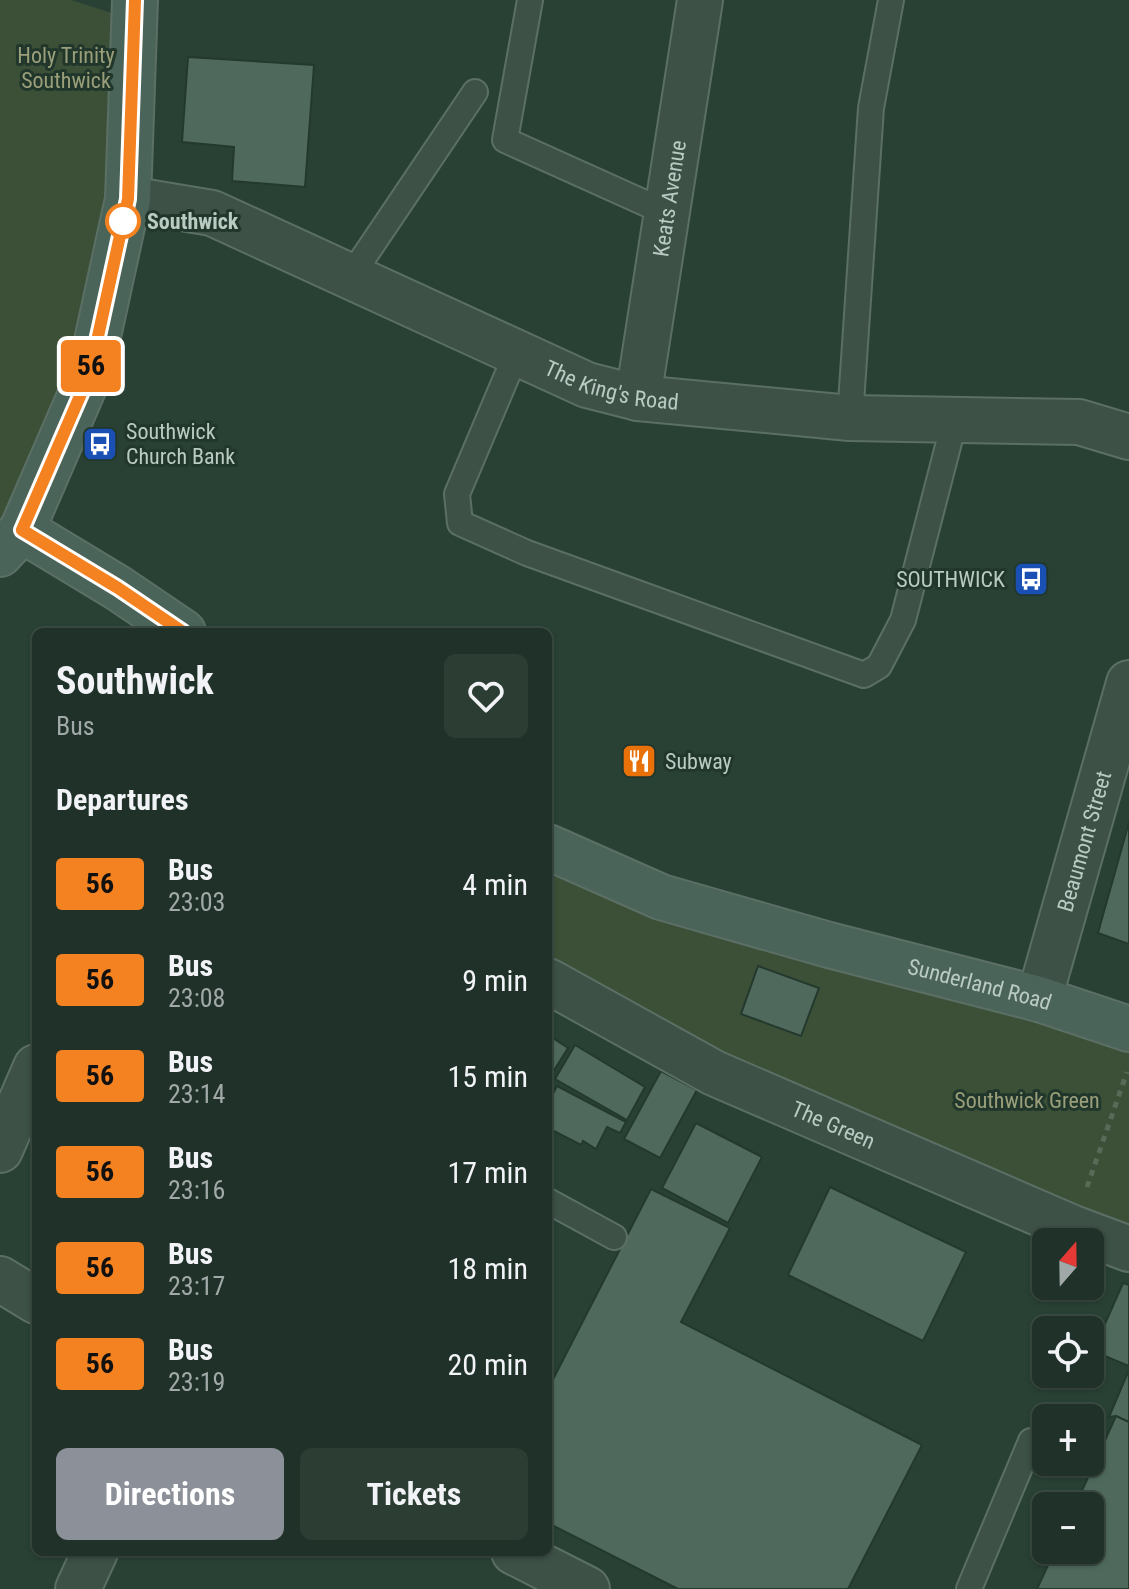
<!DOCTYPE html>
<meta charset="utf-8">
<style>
body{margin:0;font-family:"Roboto Condensed",sans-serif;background:#2c3d34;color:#f1f3f6;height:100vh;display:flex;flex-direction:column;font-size:30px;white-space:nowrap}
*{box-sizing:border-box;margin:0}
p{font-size:26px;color:#a1a9a8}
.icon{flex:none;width:44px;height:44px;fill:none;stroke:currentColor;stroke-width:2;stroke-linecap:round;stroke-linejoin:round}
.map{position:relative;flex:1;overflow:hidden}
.sheet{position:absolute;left:32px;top:628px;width:520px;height:928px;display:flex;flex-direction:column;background:#1f3128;border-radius:12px;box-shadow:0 2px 6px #0004,0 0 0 2px #3c4c45}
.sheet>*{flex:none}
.badge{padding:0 16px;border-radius:6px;font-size:28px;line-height:52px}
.needle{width:52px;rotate:20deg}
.buttons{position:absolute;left:1032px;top:1228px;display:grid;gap:16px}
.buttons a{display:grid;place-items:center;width:72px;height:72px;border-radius:12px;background:#1f3128;box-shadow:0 2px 6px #0004,0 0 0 2px #3c4c45;font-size:40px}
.map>.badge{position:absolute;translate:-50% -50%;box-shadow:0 0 0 4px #fff}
h2{padding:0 24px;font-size:30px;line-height:72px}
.round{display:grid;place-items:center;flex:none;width:84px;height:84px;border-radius:12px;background:#2c3d34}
.headline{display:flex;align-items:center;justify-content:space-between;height:136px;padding:0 24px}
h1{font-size:38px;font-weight:700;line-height:60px}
.cta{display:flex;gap:16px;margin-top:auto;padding:16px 24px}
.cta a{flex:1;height:92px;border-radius:12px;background:#8c9099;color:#fff;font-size:32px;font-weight:700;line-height:92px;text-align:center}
.cta a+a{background:#2c3d34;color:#f1f3f6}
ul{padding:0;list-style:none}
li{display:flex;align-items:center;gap:24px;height:96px;padding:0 24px}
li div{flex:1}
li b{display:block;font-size:30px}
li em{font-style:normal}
li .badge{min-width:88px;font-weight:700;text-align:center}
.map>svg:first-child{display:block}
</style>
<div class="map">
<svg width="1129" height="1589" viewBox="0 0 1129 1589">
<rect width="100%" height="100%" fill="#294135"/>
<!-- green -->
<g fill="#3c5037">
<polygon points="0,0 71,0 134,20 128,199 22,530 0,554"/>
<polygon points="548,847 1129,1029 1129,1249 548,981"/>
</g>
<!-- building -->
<g fill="#4f6a5d" stroke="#24392e" stroke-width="2">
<polygon points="188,57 314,65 305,187 232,181 234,147 182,142"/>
<polygon points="1129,822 1129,944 1098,933"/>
<polygon points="758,966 819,988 801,1036 741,1014"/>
<polygon points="548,1035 568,1048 548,1080"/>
<polygon points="575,1045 645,1087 627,1120 555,1079"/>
<polygon points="661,1071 697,1090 660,1158 624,1139"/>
<polygon points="557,1086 626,1122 620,1133 607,1127 596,1149 583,1141 581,1145 548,1128 548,1103"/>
<polygon points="696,1123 762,1157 728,1223 662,1188"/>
<polygon points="830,1187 966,1252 923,1341 788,1275"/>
<polygon points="651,1189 730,1228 681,1322 922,1445 848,1589 678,1589 548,1523 548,1389"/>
<polygon points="1123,1283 1129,1285 1129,1366 1093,1351"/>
<polygon points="1129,1370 1129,1422 1116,1416 1109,1417"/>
<polygon points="1116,1416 1129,1422 1129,1589 1037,1589 1055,1550 1090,1550 1090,1506 1075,1506"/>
</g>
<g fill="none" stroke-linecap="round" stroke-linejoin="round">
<!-- lane casing -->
<g stroke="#5b6f65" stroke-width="28">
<g id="lane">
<polyline points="530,0 505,140 667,213"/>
<polyline points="351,276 475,92"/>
<polyline points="517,352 457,494 460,523 527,553 864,675 879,666 903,620 955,419"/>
<polyline points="850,418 871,108 891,0"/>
<polyline points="548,1201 614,1237"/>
<polyline points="969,1589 1031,1441"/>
</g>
</g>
<!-- street casing -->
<g stroke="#5b6f65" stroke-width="48">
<g id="street">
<path id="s1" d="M 128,199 L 212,213 L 587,385 L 638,398 L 850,418 L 1079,422 L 1129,437"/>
<path id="s2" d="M 638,398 L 700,0"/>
<path id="s3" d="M 548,981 L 714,1073 L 1073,1228 L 1129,1249"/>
<path id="s4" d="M 1039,999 L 1129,683"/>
<polyline points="0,1150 36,1067"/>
<polyline points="0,1279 36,1301"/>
<polyline points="514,1552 587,1589"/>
<polyline points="78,1589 95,1552"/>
</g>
</g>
<!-- secondary casing -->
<g stroke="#5b6f65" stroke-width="48">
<g id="secondary">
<polyline points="22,530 118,588 183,632"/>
<polyline points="0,554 22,530 90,373 128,199 135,0"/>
<path id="s5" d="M 548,847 L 661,897 L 829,945 L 1039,999 L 1129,1029"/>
</g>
</g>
<!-- path -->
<polyline stroke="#576c58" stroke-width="5" stroke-dasharray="6 6" stroke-linecap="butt" points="1087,1187 1127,1072"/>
<!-- lane -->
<use href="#lane" stroke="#3d5147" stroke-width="24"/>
<!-- street -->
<use href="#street" stroke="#3d5147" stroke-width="44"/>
<!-- secondary -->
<use href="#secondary" stroke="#4b6459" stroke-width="44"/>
</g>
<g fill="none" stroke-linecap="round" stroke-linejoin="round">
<!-- line casing -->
<g stroke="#fff" stroke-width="18">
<polyline id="line" points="135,0 128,199 90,373 22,530 118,588 183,632"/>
</g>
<!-- line -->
<use href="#line" stroke="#f58220" stroke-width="12"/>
</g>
<!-- icons -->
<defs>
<g id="bus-square" transform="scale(1.8)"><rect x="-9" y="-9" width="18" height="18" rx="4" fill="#1a4fb4" stroke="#22372c"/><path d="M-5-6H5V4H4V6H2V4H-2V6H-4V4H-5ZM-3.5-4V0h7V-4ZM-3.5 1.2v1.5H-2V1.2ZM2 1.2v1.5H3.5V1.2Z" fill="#fff"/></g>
<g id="restaurant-square" transform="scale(1.8)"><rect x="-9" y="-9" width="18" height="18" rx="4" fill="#e8710a" stroke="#22372c"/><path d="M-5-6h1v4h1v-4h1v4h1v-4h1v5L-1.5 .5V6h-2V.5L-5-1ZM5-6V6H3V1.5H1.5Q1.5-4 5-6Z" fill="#fff"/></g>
</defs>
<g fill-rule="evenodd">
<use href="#bus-square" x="100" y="444"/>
<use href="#bus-square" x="1031" y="579"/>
<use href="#restaurant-square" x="639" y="761"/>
</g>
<!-- markers -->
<circle fill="#fff" stroke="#f58220" stroke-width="4" cx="123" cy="221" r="16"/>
<g text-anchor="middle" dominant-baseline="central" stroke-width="6" stroke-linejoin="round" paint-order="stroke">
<!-- park labels -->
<g font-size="22" fill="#9a9f7a" stroke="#22372c">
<text x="66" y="55">Holy Trinity<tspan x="66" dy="25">Southwick</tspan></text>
<text x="1027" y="1100">Southwick Green</text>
</g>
<!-- street labels -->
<g font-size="22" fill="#bacbc3" stroke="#22372c">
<text stroke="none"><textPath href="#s2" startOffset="202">Keats Avenue</textPath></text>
<text stroke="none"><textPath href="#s1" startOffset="522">The King's Road</textPath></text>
<text stroke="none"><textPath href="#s4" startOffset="164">Beaumont Street</textPath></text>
<text stroke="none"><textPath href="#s5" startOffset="454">Sunderland Road</textPath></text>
<text stroke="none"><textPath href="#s3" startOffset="320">The Green</textPath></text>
</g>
<!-- stop labels -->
<g font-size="22" font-weight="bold" fill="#bacbc3" stroke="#22372c" text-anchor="start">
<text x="147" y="221">Southwick</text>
</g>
<!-- poi labels -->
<g font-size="22" fill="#bacbc3" stroke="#22372c" text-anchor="start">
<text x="126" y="431">Southwick<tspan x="126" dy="25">Church Bank</tspan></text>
<text x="1005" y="579" text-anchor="end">SOUTHWICK</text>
<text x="665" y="761">Subway</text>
</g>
</g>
</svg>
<div class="buttons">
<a><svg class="needle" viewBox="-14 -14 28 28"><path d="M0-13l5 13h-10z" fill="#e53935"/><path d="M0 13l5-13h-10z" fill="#a1a9a8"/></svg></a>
<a><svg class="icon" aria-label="locate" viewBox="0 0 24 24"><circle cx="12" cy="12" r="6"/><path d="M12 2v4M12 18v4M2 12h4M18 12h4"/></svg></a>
<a>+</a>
<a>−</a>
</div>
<b class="badge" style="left:91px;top:366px;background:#f58220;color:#111">56</b>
<section class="sheet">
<div class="headline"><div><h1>Southwick</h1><p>Bus</p></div><a class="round"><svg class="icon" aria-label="heart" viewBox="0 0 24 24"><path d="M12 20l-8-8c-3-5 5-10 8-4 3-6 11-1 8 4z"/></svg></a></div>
<h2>Departures</h2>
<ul>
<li><span class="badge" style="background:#f58220;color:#111">56</span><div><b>Bus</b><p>23:03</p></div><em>4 min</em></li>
<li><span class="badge" style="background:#f58220;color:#111">56</span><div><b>Bus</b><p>23:08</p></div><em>9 min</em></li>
<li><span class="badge" style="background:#f58220;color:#111">56</span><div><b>Bus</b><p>23:14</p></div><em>15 min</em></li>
<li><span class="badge" style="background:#f58220;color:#111">56</span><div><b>Bus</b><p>23:16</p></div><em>17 min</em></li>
<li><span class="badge" style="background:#f58220;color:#111">56</span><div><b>Bus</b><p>23:17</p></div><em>18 min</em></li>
<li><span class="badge" style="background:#f58220;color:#111">56</span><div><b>Bus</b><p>23:19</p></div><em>20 min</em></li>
</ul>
<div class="cta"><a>Directions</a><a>Tickets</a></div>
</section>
</div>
